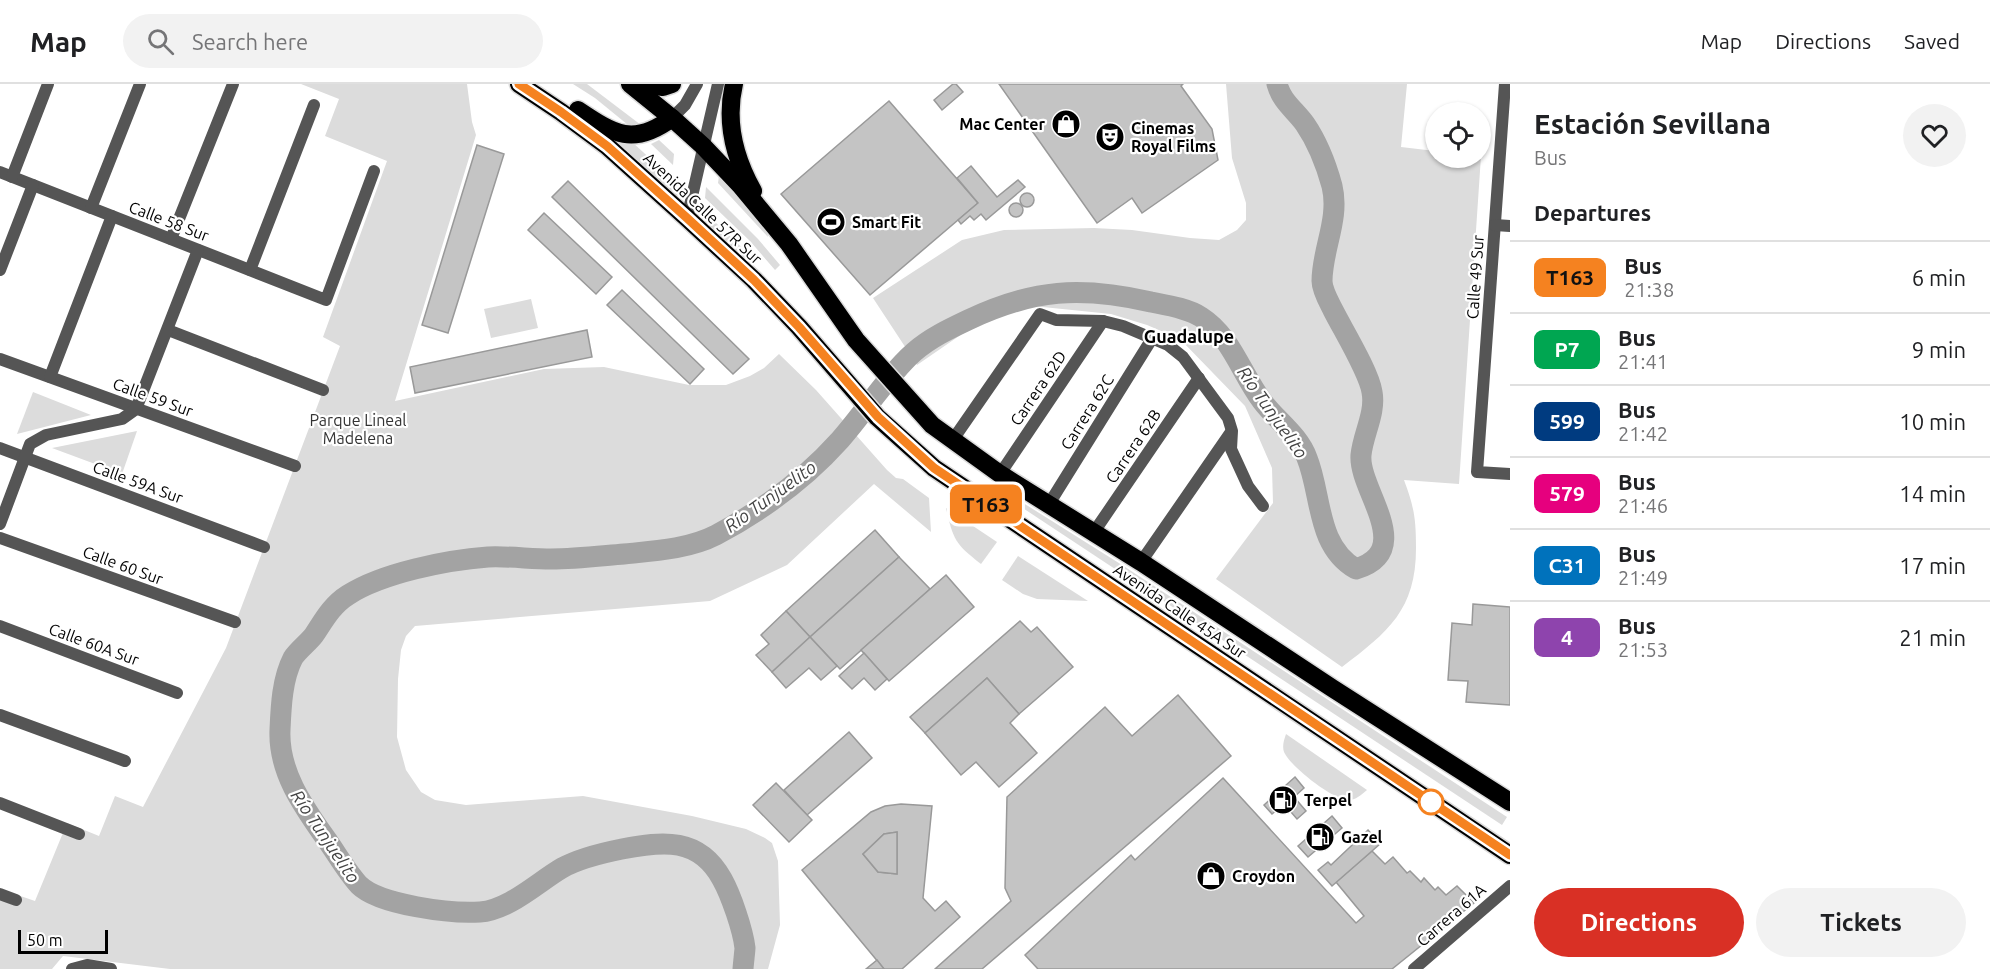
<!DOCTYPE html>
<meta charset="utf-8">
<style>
body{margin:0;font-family:Ubuntu,sans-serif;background:#f2f2f2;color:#202124;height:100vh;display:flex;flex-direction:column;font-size:22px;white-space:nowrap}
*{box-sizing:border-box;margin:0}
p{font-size:20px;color:#757577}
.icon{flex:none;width:33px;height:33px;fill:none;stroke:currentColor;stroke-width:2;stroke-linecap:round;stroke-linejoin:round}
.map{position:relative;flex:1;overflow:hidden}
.drawer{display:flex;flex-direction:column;background:#fff;width:480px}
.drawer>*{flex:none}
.badge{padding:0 12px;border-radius:9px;font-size:21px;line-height:39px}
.controls{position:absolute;left:1425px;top:18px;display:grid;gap:12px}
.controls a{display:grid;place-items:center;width:66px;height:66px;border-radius:50%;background:#fff;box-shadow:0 2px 4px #0004;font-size:30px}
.scale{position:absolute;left:18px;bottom:15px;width:90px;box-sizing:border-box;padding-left:6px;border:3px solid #000;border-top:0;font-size:16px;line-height:21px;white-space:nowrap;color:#000;-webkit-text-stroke:4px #fff;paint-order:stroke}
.map>.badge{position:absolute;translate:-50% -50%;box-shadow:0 0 0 3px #fff}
h2{padding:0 24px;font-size:22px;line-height:54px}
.round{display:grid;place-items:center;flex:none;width:63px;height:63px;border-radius:32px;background:#f2f2f2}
.headline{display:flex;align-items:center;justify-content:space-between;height:102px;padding:0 24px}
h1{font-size:28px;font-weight:600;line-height:45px}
.cta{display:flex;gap:12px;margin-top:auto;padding:12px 24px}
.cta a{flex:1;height:69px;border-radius:36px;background:#d93025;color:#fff;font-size:24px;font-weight:600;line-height:69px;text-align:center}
.cta a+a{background:#f2f2f2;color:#202124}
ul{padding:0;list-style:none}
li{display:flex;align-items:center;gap:18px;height:72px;padding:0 24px;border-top:2px solid #e0e0e0}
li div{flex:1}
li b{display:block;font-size:22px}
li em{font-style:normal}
li .badge{min-width:66px;font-weight:700;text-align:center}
header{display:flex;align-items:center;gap:36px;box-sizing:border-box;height:84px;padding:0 30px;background:#fff;border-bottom:2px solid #e0e0e0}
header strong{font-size:28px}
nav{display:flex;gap:33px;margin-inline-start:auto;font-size:21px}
.search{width:420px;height:54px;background:#f2f2f2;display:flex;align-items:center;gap:15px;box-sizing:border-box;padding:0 21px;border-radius:33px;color:#757577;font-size:22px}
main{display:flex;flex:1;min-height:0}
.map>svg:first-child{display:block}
</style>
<header>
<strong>Map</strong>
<div class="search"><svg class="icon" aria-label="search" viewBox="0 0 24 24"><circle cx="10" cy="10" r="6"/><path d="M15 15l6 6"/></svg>Search here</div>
<nav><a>Map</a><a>Directions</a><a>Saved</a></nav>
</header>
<main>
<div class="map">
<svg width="1510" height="885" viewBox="0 0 1510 885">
<rect width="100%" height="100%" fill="#fff"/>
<!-- green -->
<g fill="#dcdcdc">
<polygon points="301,0 467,0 472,38 476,51 395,317 544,285 604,283 689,301 726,301 750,292 764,284 779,270 816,306 887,386 896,394 903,395 929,414 931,448 874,400 787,481 710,517 415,542 406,552 401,566 398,595 397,653 406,686 421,708 435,716 466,721 583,712 692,732 746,745 765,754 772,759 778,777 780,841 768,885 170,885 63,872 52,885 0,885 0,805 35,817 67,739 99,752 115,712 143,723 226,564 340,262 323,253 387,77 325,52 339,15"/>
<polygon points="573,0 587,0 641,41 633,45 595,14"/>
<path d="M 1226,0 L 1407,0 L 1401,63 L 1435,67 L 1436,74 L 1480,74 L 1481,72 L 1459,400 L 1404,396 C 1414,423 1416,434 1416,464 C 1416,526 1388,548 1342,583 L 1216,495 L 1273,419 L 1272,384 L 1245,322 L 1180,255 L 1147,241 L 1111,230 L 1033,222 L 999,232 L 962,250 L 917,281 L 873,214 L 962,156 L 1004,146 L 1094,144 L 1132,146 L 1190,154 L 1219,156 L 1237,146 L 1246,136 L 1246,119 L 1232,74 Z"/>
<polygon points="608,51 632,58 677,99 678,116"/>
<polygon points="659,56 674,70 673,81 651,60"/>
<polygon points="719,92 766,142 768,153 718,99"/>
<polygon points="706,103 758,155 780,181 775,186 750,157 705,114"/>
<polygon points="699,123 751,172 747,182 701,137"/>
<polygon points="531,215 538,244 491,254 484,225"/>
<polygon points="33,308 91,331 17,350"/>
<polygon points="137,347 122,390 52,364"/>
<polygon points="993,400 1122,481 1507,733 1502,741 991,403"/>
<path d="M 946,424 L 997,458 L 981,480 C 955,460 953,455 946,424 Z"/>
<polygon points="1018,472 1088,517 1037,515 1023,510 1002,496"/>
<path d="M 1286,650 L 1367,706 C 1361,711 1355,717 1346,716 C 1331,714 1290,682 1284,668 C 1282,662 1284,656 1286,650 Z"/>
</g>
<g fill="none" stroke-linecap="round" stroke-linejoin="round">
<!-- river -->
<path stroke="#a3a3a3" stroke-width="21" d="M 743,885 C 743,883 745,866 745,864 C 743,846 731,811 722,795 C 699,753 663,757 622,765 C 602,769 580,774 562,784 C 538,798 509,826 480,828 C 452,830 379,821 359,801 C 348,789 338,772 329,759 C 305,725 278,689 280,646 C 281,623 282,595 293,574 C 298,566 308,559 314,551 C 324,536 332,521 348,511 C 382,489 447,476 488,473 C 509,472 530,475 551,475 C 575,475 600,472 624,470 C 654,467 689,465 716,451 C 761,427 806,394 840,356 C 864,329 888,291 914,268 C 930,254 949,245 968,236 C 1033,205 1081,202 1151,218 C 1166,221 1187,224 1201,233 C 1231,252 1241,289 1262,317 C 1276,336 1299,351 1307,374 C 1322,411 1316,462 1356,485 C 1417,466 1358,406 1361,371 C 1363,350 1376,329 1372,308 C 1369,288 1343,246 1333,226 C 1329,218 1322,206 1322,197 C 1322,165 1340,135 1332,102 C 1326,80 1318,59 1305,40 C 1294,25 1282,18 1277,0"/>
</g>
<!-- building -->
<g fill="#c4c4c4" stroke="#999" stroke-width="1.5" fill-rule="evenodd">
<polygon points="953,0 956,0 963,8 942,26 934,16"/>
<polygon points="999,0 1183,0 1181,2 1212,45 1218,76 1142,129 1132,114 1097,139"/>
<polygon points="889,17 978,119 870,211 781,110"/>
<polygon points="477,61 504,70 448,249 422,241"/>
<polygon points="971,82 997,113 1018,96 1025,103 986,136 981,130 974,136 970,132 961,140 958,136 978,119 957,94"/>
<polygon points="568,97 749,275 733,290 552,113"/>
<circle cx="1027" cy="116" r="7"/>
<circle cx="1016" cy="126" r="7"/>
<polygon points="544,129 612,193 596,210 528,146"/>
<polygon points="622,206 704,285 690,300 607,221"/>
<polygon points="587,246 592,273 415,309 410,283"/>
<polygon points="875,446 899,473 810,553 786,527"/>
<polygon points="899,473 930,505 840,585 810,553"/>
<polygon points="946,491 974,523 889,597 861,566"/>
<polygon points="1473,520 1510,523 1510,621 1466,618 1468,597 1448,596 1452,539 1472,541"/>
<polygon points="786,527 810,553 772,588 756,571 769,560 761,551"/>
<polygon points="1020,537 1031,548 1037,543 1073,583 1019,630 987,594 925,649 910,633"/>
<polygon points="810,553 837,582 821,596 809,584 786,604 772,588"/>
<polygon points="864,569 887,595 875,606 864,594 852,605 839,592"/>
<polygon points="987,594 1019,630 1010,639 1037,669 999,703 976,678 961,691 925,649"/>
<polygon points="1178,611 1231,672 982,885 935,885 1011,817 1005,804 1007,713 1105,623 1132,652"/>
<polygon points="849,648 872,674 807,731 784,706"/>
<polygon points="1295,693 1304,704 1294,713 1306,727 1297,735 1284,720 1272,730 1264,721"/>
<polygon points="1223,694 1356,839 1364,832 1336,798 1372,767 1385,780 1393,773 1407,789 1410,787 1421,798 1424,794 1435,806 1438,803 1446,811 1457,802 1474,819 1392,885 1038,885 1025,871 1131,771 1135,776"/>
<polygon points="776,699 812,736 789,758 753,721"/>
<path d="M 901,720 L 932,722 L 923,814 L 935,827 L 946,817 L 960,833 L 902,885 L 884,885 L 802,786 L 871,728 L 885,722 ZM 897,748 L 897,790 L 878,788 L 863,770 L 884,750 Z"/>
<polygon points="1332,732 1342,744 1308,773 1298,762"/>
<polygon points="1368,746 1380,760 1332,802 1318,786 1328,778 1331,781"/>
<polygon points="897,748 897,790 878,788 863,770 884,750"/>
<polygon points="877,876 884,885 866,885"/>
</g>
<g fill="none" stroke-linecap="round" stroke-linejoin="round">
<!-- highway casing -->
<g stroke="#dbdbdb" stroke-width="21">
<g id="highway">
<polyline points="519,0 561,28 607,62 687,134 754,196 799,243 877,333 934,384 1510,771"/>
<polyline points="630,0 672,34 703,62 740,101 789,160 856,256 932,341 1000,390 1141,478 1332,604 1510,718"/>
<polyline points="643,0 663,3 672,0"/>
<path d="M 734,0 C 725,38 734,73 753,107"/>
<path d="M 578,26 C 614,50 633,63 672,34"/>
</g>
</g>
<!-- minor -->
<g stroke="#555" stroke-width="12">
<polyline points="1505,0 1477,388 1510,390"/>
<polyline points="672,34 685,21 697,0"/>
<polyline points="0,88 326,216 374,87"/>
<polyline points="12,93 48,0"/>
<polyline points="91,124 140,0"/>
<polyline points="687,134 718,0"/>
<polyline points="1495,141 1510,142"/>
<polyline points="171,155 233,0"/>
<polyline points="0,186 33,101"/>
<polyline points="250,186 314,21"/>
<polyline points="168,246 323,306"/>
<polyline points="0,275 295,382"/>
<polyline points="50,293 112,132"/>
<polyline points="952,357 1040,230 1056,236 1103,237 1123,242 1168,261 1183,273 1228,334 1232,347 1231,365 1248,402 1263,422"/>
<polyline points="0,364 264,463"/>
<polyline points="1000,390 1103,237"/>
<polyline points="1049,420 1153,253"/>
<polyline points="0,440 30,360 46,351 122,335 136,325 198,166"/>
<polyline points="1094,448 1199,294"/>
<polyline points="0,454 235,538"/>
<polyline points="1141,478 1231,348"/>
<polyline points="0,542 177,609"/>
<polyline points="0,631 125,677"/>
<polyline points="0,719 79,750"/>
<polyline points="0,810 16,816"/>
<polyline points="72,885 87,881 111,885"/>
<polyline points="1414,885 1510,802"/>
</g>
<!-- highway -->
<use href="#highway" stroke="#000" stroke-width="18"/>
</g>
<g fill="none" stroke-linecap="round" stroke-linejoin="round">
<!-- line casing -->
<g stroke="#fff" stroke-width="14">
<polyline id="line" points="519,0 561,28 607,62 687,134 754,196 799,243 878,333 934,384 1510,771"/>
</g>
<!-- line -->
<use href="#line" stroke="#f58220" stroke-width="9"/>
</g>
<!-- icons -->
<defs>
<g id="shop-disc" transform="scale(1.5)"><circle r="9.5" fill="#000" stroke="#fff"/><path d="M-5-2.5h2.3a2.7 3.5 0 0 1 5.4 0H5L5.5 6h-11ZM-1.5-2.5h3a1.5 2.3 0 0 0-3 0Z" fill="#fff"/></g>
<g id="theatre-disc" transform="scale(1.5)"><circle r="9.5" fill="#000" stroke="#fff"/><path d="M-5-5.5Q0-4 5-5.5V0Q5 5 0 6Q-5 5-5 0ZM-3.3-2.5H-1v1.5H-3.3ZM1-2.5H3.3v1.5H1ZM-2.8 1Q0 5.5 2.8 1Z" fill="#fff"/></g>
<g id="stadium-disc" transform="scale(1.5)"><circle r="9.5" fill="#000" stroke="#fff"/><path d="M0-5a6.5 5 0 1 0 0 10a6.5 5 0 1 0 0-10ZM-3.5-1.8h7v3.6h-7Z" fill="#fff"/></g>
<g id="fuel-disc" transform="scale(1.5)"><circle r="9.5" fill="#000" stroke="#fff"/><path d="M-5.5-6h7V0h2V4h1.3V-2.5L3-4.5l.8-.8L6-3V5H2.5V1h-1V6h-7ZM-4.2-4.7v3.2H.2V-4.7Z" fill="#fff"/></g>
</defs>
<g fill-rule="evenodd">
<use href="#shop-disc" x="1066" y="40"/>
<use href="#theatre-disc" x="1110" y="53"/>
<use href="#stadium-disc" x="831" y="138"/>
<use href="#fuel-disc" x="1283" y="716"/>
<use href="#fuel-disc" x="1320" y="753"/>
<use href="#shop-disc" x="1211" y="792"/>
</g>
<!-- markers -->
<circle fill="#fff" stroke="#f58220" stroke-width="3" cx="1431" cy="718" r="12"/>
<g text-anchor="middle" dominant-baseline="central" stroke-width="4.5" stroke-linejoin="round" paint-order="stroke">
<!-- poi labels -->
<g font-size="16" font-weight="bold" fill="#000" stroke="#fff" text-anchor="start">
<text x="1045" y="40" text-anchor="end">Mac Center</text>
<text x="1131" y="44">Cinemas<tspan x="1131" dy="18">Royal Films</tspan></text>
<text x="852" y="138">Smart Fit</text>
<text x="1304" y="716">Terpel</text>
<text x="1341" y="753">Gazel</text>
<text x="1232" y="792">Croydon</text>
</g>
<!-- street labels -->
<g font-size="16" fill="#000" stroke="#fff">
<text transform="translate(703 124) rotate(43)">Avenida Calle 57R Sur</text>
<text transform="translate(169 137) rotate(21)">Calle 58 Sur</text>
<text transform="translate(1475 193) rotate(-86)">Calle 49 Sur</text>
<text transform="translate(1038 304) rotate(-56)">Carrera 62D</text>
<text transform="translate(153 313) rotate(20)">Calle 59 Sur</text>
<text transform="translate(1087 328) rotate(-58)">Carrera 62C</text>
<text transform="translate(1133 362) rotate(-56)">Carrera 62B</text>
<text transform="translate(138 398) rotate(20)">Calle 59A Sur</text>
<text transform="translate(123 481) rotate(20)">Calle 60 Sur</text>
<text transform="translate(1180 527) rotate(34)">Avenida Calle 45A Sur</text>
<text transform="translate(94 560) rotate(20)">Calle 60A Sur</text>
<text transform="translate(1451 831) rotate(-41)">Carrera 61A</text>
</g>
<!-- park labels -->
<g font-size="16" fill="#333" stroke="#fff">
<text x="358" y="336">Parque Lineal<tspan x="358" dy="18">Madelena</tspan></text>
</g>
<!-- neighbourhood labels -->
<g font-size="18" font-weight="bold" fill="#000" stroke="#fff">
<text x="1189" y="252">Guadalupe</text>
</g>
<!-- water labels -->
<g font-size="18" font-style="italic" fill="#444" stroke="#fff">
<text transform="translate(1273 328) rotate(55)">Río Tunjuelito</text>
<text transform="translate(770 412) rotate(-36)">Río Tunjuelito</text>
<text transform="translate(326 752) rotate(56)">Río Tunjuelito</text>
</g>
</g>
</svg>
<div class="controls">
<a><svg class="icon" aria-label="locate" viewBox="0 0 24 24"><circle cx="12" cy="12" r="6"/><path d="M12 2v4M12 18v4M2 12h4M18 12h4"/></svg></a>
</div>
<div class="scale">50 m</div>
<b class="badge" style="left:986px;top:420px;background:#f58220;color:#111">T163</b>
</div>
<section class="drawer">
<div class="headline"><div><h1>Estación Sevillana</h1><p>Bus</p></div><a class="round"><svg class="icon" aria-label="heart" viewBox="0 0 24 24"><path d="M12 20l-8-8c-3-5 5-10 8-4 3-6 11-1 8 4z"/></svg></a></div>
<h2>Departures</h2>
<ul>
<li><span class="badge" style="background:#f58220;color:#111">T163</span><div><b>Bus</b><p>21:38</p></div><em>6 min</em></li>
<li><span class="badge" style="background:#00a651;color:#fff">P7</span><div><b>Bus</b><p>21:41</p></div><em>9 min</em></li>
<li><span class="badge" style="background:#003b80;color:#fff">599</span><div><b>Bus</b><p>21:42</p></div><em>10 min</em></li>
<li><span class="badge" style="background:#e6007e;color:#fff">579</span><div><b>Bus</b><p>21:46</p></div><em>14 min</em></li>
<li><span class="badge" style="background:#0072bc;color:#fff">C31</span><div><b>Bus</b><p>21:49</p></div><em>17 min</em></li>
<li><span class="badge" style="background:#8e44ad;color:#fff">4</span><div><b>Bus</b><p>21:53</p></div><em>21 min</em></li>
</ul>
<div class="cta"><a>Directions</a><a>Tickets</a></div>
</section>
</main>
